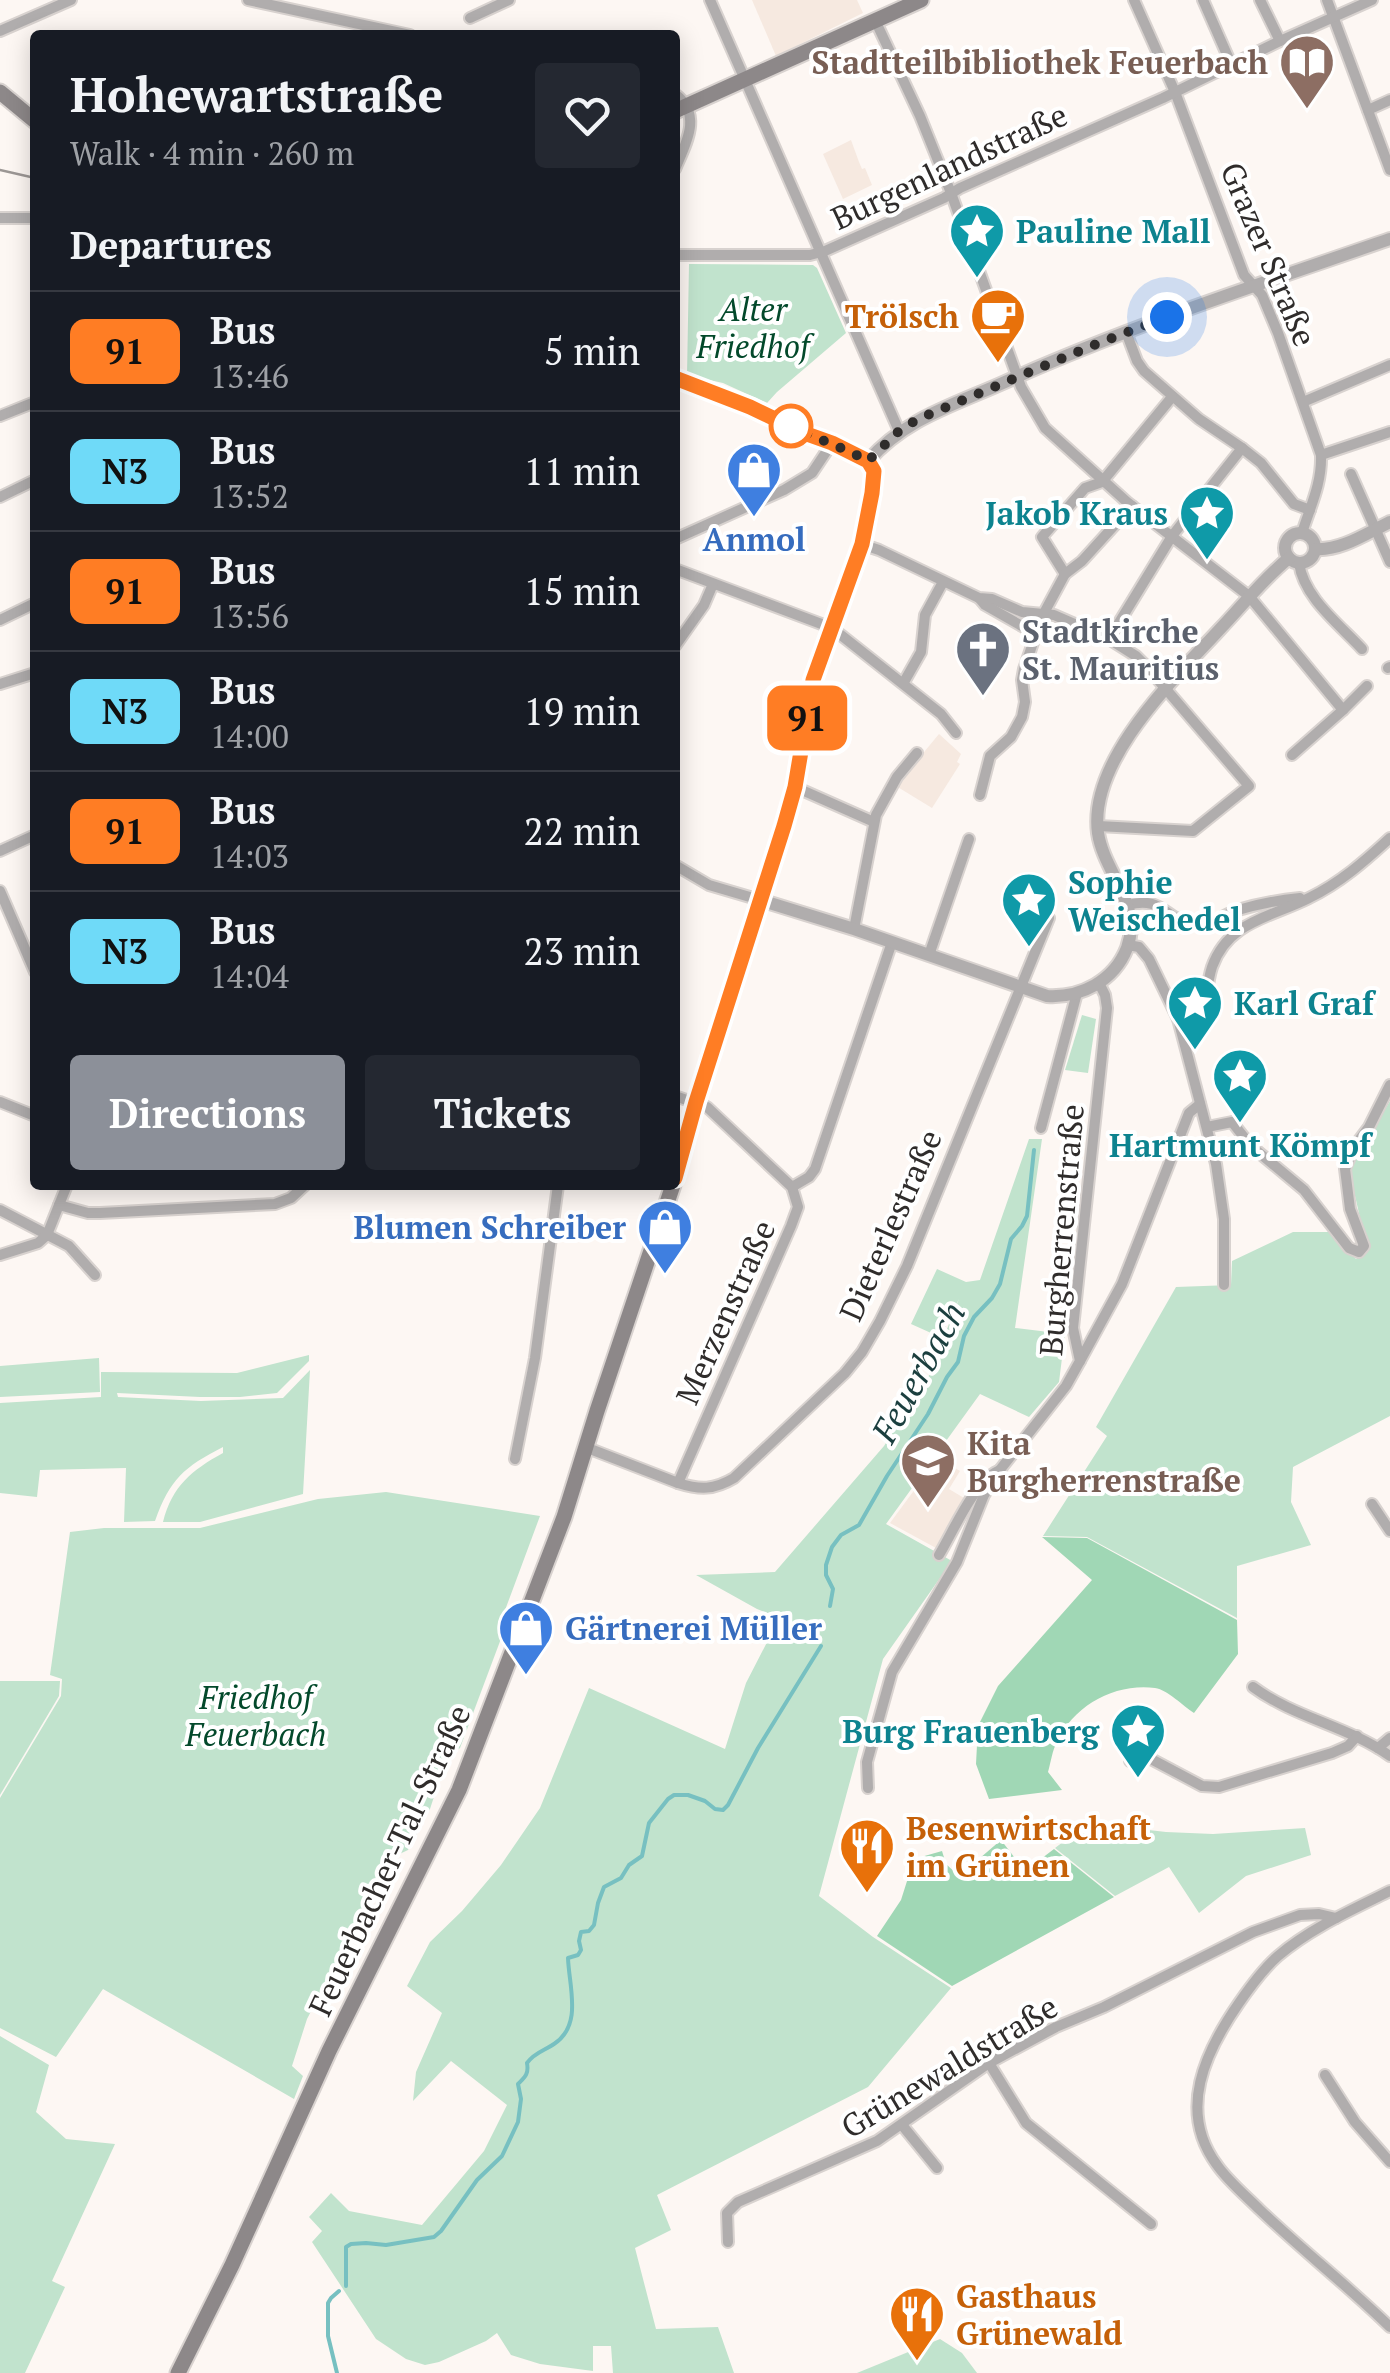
<!DOCTYPE html>
<meta charset="utf-8">
<style>
body{margin:0;font-family:"PT Serif",serif;background:#242831;color:#f1f3f6;height:100vh;display:flex;flex-direction:column;font-size:38px;white-space:nowrap}
*{box-sizing:border-box;margin:0}
p{font-size:32px;color:#9ea1a6}
.icon{flex:none;width:55px;height:55px;fill:none;stroke:currentColor;stroke-width:2;stroke-linecap:round;stroke-linejoin:round}
.map{position:relative;flex:1;overflow:hidden}
.side{position:absolute;left:30px;top:30px;width:650px;height:1160px;display:flex;flex-direction:column;background:#171b24;border-radius:10px;box-shadow:0 5px 25px #0003}
.side>*{flex:none}
.badge{padding:0 20px;border-radius:15px;font-size:35px;line-height:65px}
.you{position:absolute;width:50px;height:50px;margin:-25px;border:8px solid #fff;border-radius:50%;background:#1a73e8;box-shadow:0 0 0 15px #1a73e833}
.map>.badge{position:absolute;translate:-50% -50%;box-shadow:0 0 0 5px #fff}
h2{padding:0 40px;font-size:38px;line-height:90px}
.round{display:grid;place-items:center;flex:none;width:105px;height:105px;border-radius:10px;background:#242831}
.summary{display:flex;align-items:center;justify-content:space-between;height:170px;padding:0 40px}
h1{font-size:48px;font-weight:700;line-height:75px}
.cta{display:flex;gap:20px;margin-top:auto;padding:20px 40px}
.cta a{flex:1;height:115px;border-radius:10px;background:#8c9099;color:#fff;font-size:40px;font-weight:700;line-height:115px;text-align:center}
.cta a+a{background:#242831;color:#f1f3f6}
ul{padding:0;list-style:none}
li{display:flex;align-items:center;gap:30px;height:120px;padding:0 40px;border-top:2px solid #363941}
li div{flex:1}
li b{display:block;font-size:38px}
li em{font-style:normal}
li .badge{min-width:110px;font-weight:700;text-align:center}
.map>svg:first-child{display:block}
</style>
<div class="map">
<svg width="1390" height="2373" viewBox="0 0 1390 2373">
<rect width="100%" height="100%" fill="#fdf7f3"/>
<!-- built -->
<g fill="#f6e9e0">
<polygon points="752,0 857,0 863,13 776,56"/>
<polygon points="851,140 859,162 862,169 865,168 872,185 843,199 823,154"/>
<polygon points="939,734 961,754 957,762 960,764 932,808 896,786"/>
<polygon points="938,1458 960,1471 949,1489 964,1498 936,1548 890,1523"/>
</g>
<!-- green -->
<g fill="#c1e3cd">
<polygon points="689,264 813,265 817,268 846,333 777,392 767,403 723,383 687,375"/>
<polygon points="1082,1015 1096,1019 1088,1073 1065,1070"/>
<polygon points="1390,1101 1390,1416 1293,1467 1291,1502 1311,1545 1237,1566 1237,1618 1087,1537 1043,1536 1107,1436 1096,1427 1176,1287 1231,1285 1232,1261 1293,1232 1332,1232 1356,1259 1367,1249 1349,1169"/>
<polygon points="1029,1139 1042,1139 1015,1328 1065,1334 1059,1382 1029,1417 980,1394 886,1524 952,1561 883,1659 819,1896 873,1937 951,1988 868,2087 657,2195 671,2230 635,2248 656,2329 718,2327 734,2373 613,2373 611,2346 593,2346 593,2371 540,2364 511,2355 497,2333 486,2341 439,2362 425,2365 406,2359 376,2339 312,2242 322,2231 309,2217 331,2193 349,2211 422,2225 484,2151 507,2105 451,2061 413,2101 416,2072 442,2013 407,1986 430,1942 462,1911 501,1865 540,1808 589,1688 725,1749 746,1683 779,1619 788,1621 757,1609 696,1575 775,1572 884,1446 937,1363 943,1339 959,1299 940,1337 911,1324 937,1269 966,1282 980,1280"/>
<path d="M 309,1355 L 309,1361 L 277,1393 L 240,1397 L 200,1397 L 117,1393 L 118,1397 L 201,1401 L 283,1398 L 310,1370 L 303,1494 L 200,1522 L 163,1522 C 172,1486 192,1470 223,1453 L 223,1447 C 184,1467 170,1479 155,1521 L 124,1522 L 126,1468 L 40,1470 L 37,1497 L 0,1493 L 0,1403 L 101,1397 L 101,1372 L 237,1373 Z"/>
<polygon points="99,1358 100,1392 0,1397 0,1366"/>
<polygon points="386,1492 540,1516 501,1621 505,1628 460,1748 446,1760 430,1809 408,1850 391,1858 307,2019 292,2066 303,2076 294,2099 103,1989 56,2057 0,2028 0,1798 61,1696 62,1679 50,1675 70,1532 104,1528 200,1528 318,1499"/>
<polygon points="0,1681 60,1681 59,1696 0,1795"/>
<polygon points="1088,1823 1166,1832 1213,1834 1305,1828 1311,1855 1246,1876 1199,1913 1169,1867 1115,1896 1055,1848"/>
<polygon points="0,2036 49,2065 36,2112 66,2139 115,2144 52,2281 65,2287 25,2373 0,2373"/>
<polygon points="940,2339 962,2353 977,2373 857,2373"/>
</g>
<!-- forest -->
<g fill="#a0d7b5">
<path d="M 1042,1537 L 1087,1538 L 1237,1620 L 1238,1654 L 1194,1713 C 1183,1706 1168,1690 1155,1688 C 1115,1683 1074,1705 1057,1742 C 1052,1751 1051,1762 1048,1772 L 1062,1790 L 989,1799 L 976,1764 L 978,1726 L 998,1686 L 1092,1580 Z"/>
<polygon points="1001,1840 1025,1871 1054,1849 1114,1897 952,1986 877,1936 901,1900 914,1859 942,1851 946,1864 959,1876"/>
</g>
<g fill="none" stroke-linecap="round" stroke-linejoin="round">
<!-- stream -->
<g stroke="#77c0c1" stroke-width="4">
<polyline points="830,1606 833,1589 826,1575 826,1565 832,1547 841,1535 859,1525 887,1476 928,1414 947,1377 958,1362 964,1336 974,1317 992,1298 1000,1284 1011,1239 1022,1226 1027,1216 1034,1150"/>
<path d="M 346,2286 L 346,2247 L 351,2244 L 366,2243 L 386,2245 L 434,2237 L 441,2231 L 477,2180 L 502,2156 L 518,2122 L 521,2099 L 518,2084 C 525,2077 529,2074 527,2063 C 535,2052 544,2051 554,2044 C 583,2025 569,1987 568,1958 L 578,1955 L 581,1950 L 579,1941 L 581,1932 L 589,1931 L 594,1925 L 598,1903 L 604,1887 L 621,1878 L 629,1865 L 642,1856 L 649,1823 L 668,1799 L 674,1795 L 688,1795 L 705,1801 L 715,1809 L 723,1810 L 728,1805 L 758,1748 L 821,1646"/>
<polyline points="337,2373 328,2336 328,2303 331,2298 339,2291"/>
</g>
<!-- minor casing -->
<g stroke="#d8d2cf" stroke-width="14">
<g id="minor">
<polyline points="248,0 410,35"/>
<polyline points="710,0 899,431"/>
<path d="M 1134,0 L 1175,92 L 1244,275 L 1262,295 L 1278,333 L 1321,455 C 1322,484 1310,507 1302,533"/>
<polyline points="1203,0 1232,66"/>
<polyline points="1260,0 1280,41"/>
<polyline points="1327,0 1390,170"/>
<polyline points="470,18 509,0"/>
<polyline points="875,20 920,116 951,193 1021,387 1045,428 1127,502 1249,596 1343,710"/>
<polyline points="0,31 71,0"/>
<path d="M 675,94 C 703,115 686,143 675,169"/>
<polyline points="1368,110 1390,100"/>
<polyline points="0,218 35,218"/>
<polyline points="675,255 810,255 825,251 944,198 960,188 1163,98 1280,41 1372,0"/>
<polyline points="1126,332 1137,361 1144,371 1199,419 1242,448 1261,463 1294,504 1310,510"/>
<polyline points="1303,402 1390,365"/>
<polyline points="0,416 35,402"/>
<polyline points="1321,455 1390,432"/>
<polyline points="1351,474 1390,562"/>
<polyline points="1102,482 1172,397"/>
<polyline points="0,497 35,480"/>
<polyline points="675,539 784,490 812,473 832,443"/>
<polyline points="861,544 879,550 979,598 992,599 1022,612 1054,615 1109,639 1136,656 1147,667 1249,786 1193,831 1098,826"/>
<path d="M 1299,563 C 1304,598 1339,624 1362,649"/>
<polyline points="675,569 832,628 941,714 956,733"/>
<polyline points="1065,574 1042,537 1085,488 1102,482"/>
<polyline points="1044,613 1065,574 1082,561 1132,506"/>
<polyline points="0,620 35,603"/>
<polyline points="1109,639 1172,536 1242,448"/>
<polyline points="675,646 704,605 713,584"/>
<polyline points="1388,668 1390,667"/>
<polyline points="904,682 921,652 925,615 943,582"/>
<polyline points="0,684 35,673"/>
<polyline points="1292,755 1343,710 1367,686"/>
<polyline points="795,787 874,822"/>
<polyline points="980,795 990,756 1011,737 1022,717 1025,702 1022,680 1024,669 1036,634 985,605 980,599"/>
<polyline points="0,851 35,835"/>
<polyline points="675,865 709,885 760,900"/>
<polyline points="0,891 35,972"/>
<path d="M 1128,905 C 1162,895 1165,920 1193,924 C 1210,926 1223,915 1238,910 C 1258,904 1280,900 1300,898"/>
<polyline points="854,929 876,815 897,777 917,753"/>
<polyline points="1128,945 1139,947 1149,959 1178,1019 1216,1164 1224,1219 1224,1285"/>
<polyline points="929,955 969,839"/>
<path d="M 1178,1019 L 1205,1005 C 1207,993 1208,979 1212,967 C 1228,921 1272,917 1309,898 C 1340,883 1365,861 1390,838"/>
<polyline points="675,1096 707,1107 792,1187 798,1207 791,1226 678,1483"/>
<polyline points="0,1102 35,1116"/>
<polyline points="1207,1127 1232,1122 1251,1146 1304,1190 1349,1248 1359,1252 1364,1246 1350,1209 1345,1169 1354,1147 1369,1127 1390,1085"/>
<polyline points="1041,1128 1077,993"/>
<polyline points="792,1187 809,1177 815,1169 892,942"/>
<polyline points="59,1205 88,1213 100,1213 275,1204 291,1198 305,1185"/>
<polyline points="0,1210 69,1246 95,1275"/>
<polyline points="0,1255 38,1243 47,1235 67,1185"/>
<polyline points="1080,1361 1122,1284 1189,1113 1200,1104"/>
<path d="M 585,1447 L 678,1483 C 700,1490 714,1490 734,1478 L 845,1373 L 862,1352 L 880,1321 L 907,1266 L 1049,918"/>
<polyline points="515,1459 535,1358 558,1185"/>
<polyline points="1372,1504 1390,1531"/>
<path d="M 939,1555 C 953,1532 974,1482 998,1471"/>
<path d="M 1253,1687 C 1295,1718 1348,1726 1390,1756"/>
<polyline points="1378,1748 1390,1738"/>
<polyline points="1130,1761 1138,1756 1151,1759 1202,1786 1219,1787 1332,1753 1348,1746 1357,1736"/>
<polyline points="868,1788 867,1762 892,1672 957,1562 984,1495 999,1471 1066,1386 1080,1361 1073,1328 1107,1008 1105,995 1099,983"/>
<path d="M 1390,1891 C 1352,1910 1311,1928 1278,1956 C 1263,1969 1250,1987 1239,2003 C 1205,2052 1177,2111 1217,2165 C 1228,2181 1245,2195 1259,2209 C 1302,2250 1348,2286 1390,2327"/>
<polyline points="989,2063 1026,2123 1151,2224"/>
<polyline points="1325,2075 1355,2122 1390,2162"/>
<polyline points="902,2125 937,2168"/>
<polyline points="728,2242 727,2213 738,2202 877,2141 989,2063 1056,2027 1104,2007 1253,1932 1300,1915 1319,1914 1336,1918"/>
</g>
</g>
<!-- tertiary casing -->
<g stroke="#d8d2cf" stroke-width="16">
<g id="tertiary">
<path d="M 868,461 C 906,418 954,405 1005,382 C 1130,326 1260,284 1390,239"/>
<circle cx="1300" cy="548" r="15"/>
<path d="M 1315,549 C 1341,551 1367,533 1390,522"/>
<path d="M 760,900 L 854,929 L 1047,996 C 1081,998 1114,981 1127,948 C 1143,905 1104,873 1098,833 C 1088,760 1175,678 1220,629 C 1243,605 1263,579 1289,558"/>
</g>
</g>
<!-- secondary casing -->
<g stroke="#d8d2cf" stroke-width="19">
<g id="secondary">
<polyline points="0,92 35,121"/>
<polyline points="675,111 921,0"/>
<polyline points="675,378 750,407 804,433 832,443 868,461 874,471 872,493 861,544 813,680 795,787 784,826 696,1102 675,1178"/>
<polyline points="178,2373 232,2265 329,2051 459,1790 564,1517 597,1411 673,1185"/>
</g>
</g>
<!-- minor -->
<use href="#minor" stroke="#b0adad" stroke-width="10"/>
<!-- tertiary -->
<use href="#tertiary" stroke="#b0adad" stroke-width="12"/>
<!-- secondary -->
<use href="#secondary" stroke="#8d8889" stroke-width="15"/>
<!-- tram -->
<polyline stroke="#9c9795" stroke-width="2.5" points="0,170 35,178"/>
</g>
<g fill="none" stroke-linecap="round" stroke-linejoin="round">
<!-- line casing -->
<g stroke="#fff" stroke-width="22">
<polyline id="line" points="675,378 750,407 804,433 832,443 868,461 874,471 872,493 862,544 813,680 795,787 784,826 696,1102 675,1178"/>
</g>
<!-- line -->
<use href="#line" stroke="#ff7d24" stroke-width="15"/>
<!-- walk -->
<path stroke="#2f2c2b" stroke-width="10" stroke-dasharray="0 18" d="M 791,426 C 816,439 843,447 868,461 L 899,431 L 918,419 L 1094,345 L 1167,317"/>
</g>
<!-- icons -->
<defs>
<g id="library-pin" transform="scale(2.875)"><path d="M0 17L-7.5 6A9.5 9.5 0 1 1 7.5 6Z" fill="#8d6e63" stroke="#fff"/><path d="M-6-4Q-3-5.5-.7-3.5V5Q-3 3-6 4ZM6-4Q3-5.5 .7-3.5V5Q3 3 6 4Z" fill="#fff"/></g>
<g id="sight-pin" transform="scale(2.875)"><path d="M0 17L-7.5 6A9.5 9.5 0 1 1 7.5 6Z" fill="#0f9aa8" stroke="#fff"/><path d="M0-6L1.8-2.2L6-1.7L2.9 1.2L3.7 5.4L0 3.3L-3.7 5.4L-2.9 1.2L-6-1.7L-1.8-2.2Z" fill="#fff"/></g>
<g id="cafe-pin" transform="scale(2.875)"><path d="M0 17L-7.5 6A9.5 9.5 0 1 1 7.5 6Z" fill="#e8710a" stroke="#fff"/><path d="M-5.5-4.5H6V0H3Q3 3.5 0 3.5H-2.5Q-5.5 3.5-5.5 0ZM3-3.2v2h1.7v-2ZM-6 4.5H4V6H-6Z" fill="#fff"/></g>
<g id="shop-pin" transform="scale(2.875)"><path d="M0 17L-7.5 6A9.5 9.5 0 1 1 7.5 6Z" fill="#3f7fe0" stroke="#fff"/><path d="M-5-2.5h2.3a2.7 3.5 0 0 1 5.4 0H5L5.5 6h-11ZM-1.5-2.5h3a1.5 2.3 0 0 0-3 0Z" fill="#fff"/></g>
<g id="church-pin" transform="scale(2.875)"><path d="M0 17L-7.5 6A9.5 9.5 0 1 1 7.5 6Z" fill="#6b7280" stroke="#fff"/><path d="M-1.2-6h2.4v3.5h3.3v2.4h-3.3V6h-2.4V-.1h-3.3v-2.4h3.3Z" fill="#fff"/></g>
<g id="school-pin" transform="scale(2.875)"><path d="M0 17L-7.5 6A9.5 9.5 0 1 1 7.5 6Z" fill="#8d6e63" stroke="#fff"/><path d="M0-5L7-2L0 1L-7-2ZM-4 1L0 2.5L4 1V4Q0 6-4 4Z" fill="#fff"/></g>
<g id="restaurant-pin" transform="scale(2.875)"><path d="M0 17L-7.5 6A9.5 9.5 0 1 1 7.5 6Z" fill="#e8710a" stroke="#fff"/><path d="M-5-6h1v4h1v-4h1v4h1v-4h1v5L-1.5 .5V6h-2V.5L-5-1ZM5-6V6H3V1.5H1.5Q1.5-4 5-6Z" fill="#fff"/></g>
</defs>
<g fill-rule="evenodd">
<use href="#library-pin" x="1307" y="62"/>
<use href="#sight-pin" x="977" y="231"/>
<use href="#cafe-pin" x="998" y="316"/>
<use href="#shop-pin" x="754" y="470"/>
<use href="#sight-pin" x="1207" y="513"/>
<use href="#church-pin" x="983" y="649"/>
<use href="#sight-pin" x="1029" y="900"/>
<use href="#sight-pin" x="1195" y="1003"/>
<use href="#sight-pin" x="1240" y="1076"/>
<use href="#shop-pin" x="665" y="1227"/>
<use href="#school-pin" x="928" y="1461"/>
<use href="#shop-pin" x="526" y="1628"/>
<use href="#sight-pin" x="1138" y="1731"/>
<use href="#restaurant-pin" x="867" y="1846"/>
<use href="#restaurant-pin" x="917" y="2314"/>
</g>
<!-- markers -->
<circle fill="#fff" stroke="#ff7d24" stroke-width="5" cx="791" cy="426" r="20"/>
<g text-anchor="middle" dominant-baseline="central" stroke-width="8" stroke-linejoin="round" paint-order="stroke">
<!-- education labels -->
<g font-size="32" font-weight="bold" fill="#785e54" stroke="#fff" text-anchor="end">
<text x="1268" y="62">Stadtteilbibliothek Feuerbach</text>
<text x="967" y="1443" text-anchor="start">Kita<tspan x="967" dy="37">Burgherrenstraße</tspan></text>
</g>
<!-- street labels -->
<g font-size="32" fill="#2f2c2b" stroke="#fff">
<text transform="translate(949 166) rotate(-25)">Burgenlandstraße</text>
<text transform="translate(1269 254) rotate(67)">Grazer Straße</text>
<text transform="translate(890 1225) rotate(-66)">Dieterlestraße</text>
<text transform="translate(1061 1230) rotate(-85)">Burgherrenstraße</text>
<text transform="translate(725 1312) rotate(-66)">Merzenstraße</text>
<text transform="translate(389 1860) rotate(-65)">Feuerbacher-Tal-Straße</text>
<text transform="translate(949 2066) rotate(-31)">Grünewaldstraße</text>
</g>
<!-- culture labels -->
<g font-size="32" font-weight="bold" fill="#0d838f" stroke="#fff" text-anchor="start">
<text x="1016" y="231">Pauline Mall</text>
<text x="1168" y="513" text-anchor="end">Jakob Kraus</text>
<text x="1068" y="882">Sophie<tspan x="1068" dy="37">Weischedel</tspan></text>
<text x="1234" y="1003">Karl Graf</text>
<text x="1240" y="1145" text-anchor="middle">Hartmunt Kömpf</text>
<text x="1099" y="1731" text-anchor="end">Burg Frauenberg</text>
</g>
<!-- park labels -->
<g font-size="32" font-style="italic" fill="#03492b" stroke="#fff">
<text x="753" y="309">Alter<tspan x="753" dy="37">Friedhof</tspan></text>
<text x="256" y="1697">Friedhof<tspan x="256" dy="37">Feuerbach</tspan></text>
</g>
<!-- food labels -->
<g font-size="32" font-weight="bold" fill="#c56008" stroke="#fff" text-anchor="start">
<text x="959" y="316" text-anchor="end">Trölsch</text>
<text x="906" y="1828">Besenwirtschaft<tspan x="906" dy="37">im Grünen</tspan></text>
<text x="956" y="2296">Gasthaus<tspan x="956" dy="37">Grünewald</tspan></text>
</g>
<!-- shop labels -->
<g font-size="32" font-weight="bold" fill="#366cbe" stroke="#fff">
<text x="754" y="539">Anmol</text>
<text x="626" y="1227" text-anchor="end">Blumen Schreiber</text>
<text x="565" y="1628" text-anchor="start">Gärtnerei Müller</text>
</g>
<!-- worship labels -->
<g font-size="32" font-weight="bold" fill="#5b616d" stroke="#fff" text-anchor="start">
<text x="1022" y="631">Stadtkirche<tspan x="1022" dy="37">St. Mauritius</tspan></text>
</g>
<!-- water labels -->
<g font-size="35" font-style="italic" fill="#1b3f3f" stroke="#fff">
<text transform="translate(918 1372) rotate(-61)">Feuerbach</text>
</g>
</g>
</svg>
<div class="you" style="left:1167px;top:317px"></div>
<b class="badge" style="left:807px;top:718px;background:#ff7d24;color:#111">91</b>
<section class="side">
<div class="summary"><div><h1>Hohewartstraße</h1><p>Walk · 4 min · 260 m</p></div><a class="round"><svg class="icon" aria-label="heart" viewBox="0 0 24 24"><path d="M12 20l-8-8c-3-5 5-10 8-4 3-6 11-1 8 4z"/></svg></a></div>
<h2>Departures</h2>
<ul>
<li><span class="badge" style="background:#ff7d24;color:#111">91</span><div><b>Bus</b><p>13:46</p></div><em>5 min</em></li>
<li><span class="badge" style="background:#6fdaf8;color:#111">N3</span><div><b>Bus</b><p>13:52</p></div><em>11 min</em></li>
<li><span class="badge" style="background:#ff7d24;color:#111">91</span><div><b>Bus</b><p>13:56</p></div><em>15 min</em></li>
<li><span class="badge" style="background:#6fdaf8;color:#111">N3</span><div><b>Bus</b><p>14:00</p></div><em>19 min</em></li>
<li><span class="badge" style="background:#ff7d24;color:#111">91</span><div><b>Bus</b><p>14:03</p></div><em>22 min</em></li>
<li><span class="badge" style="background:#6fdaf8;color:#111">N3</span><div><b>Bus</b><p>14:04</p></div><em>23 min</em></li>
</ul>
<div class="cta"><a>Directions</a><a>Tickets</a></div>
</section>
</div>
